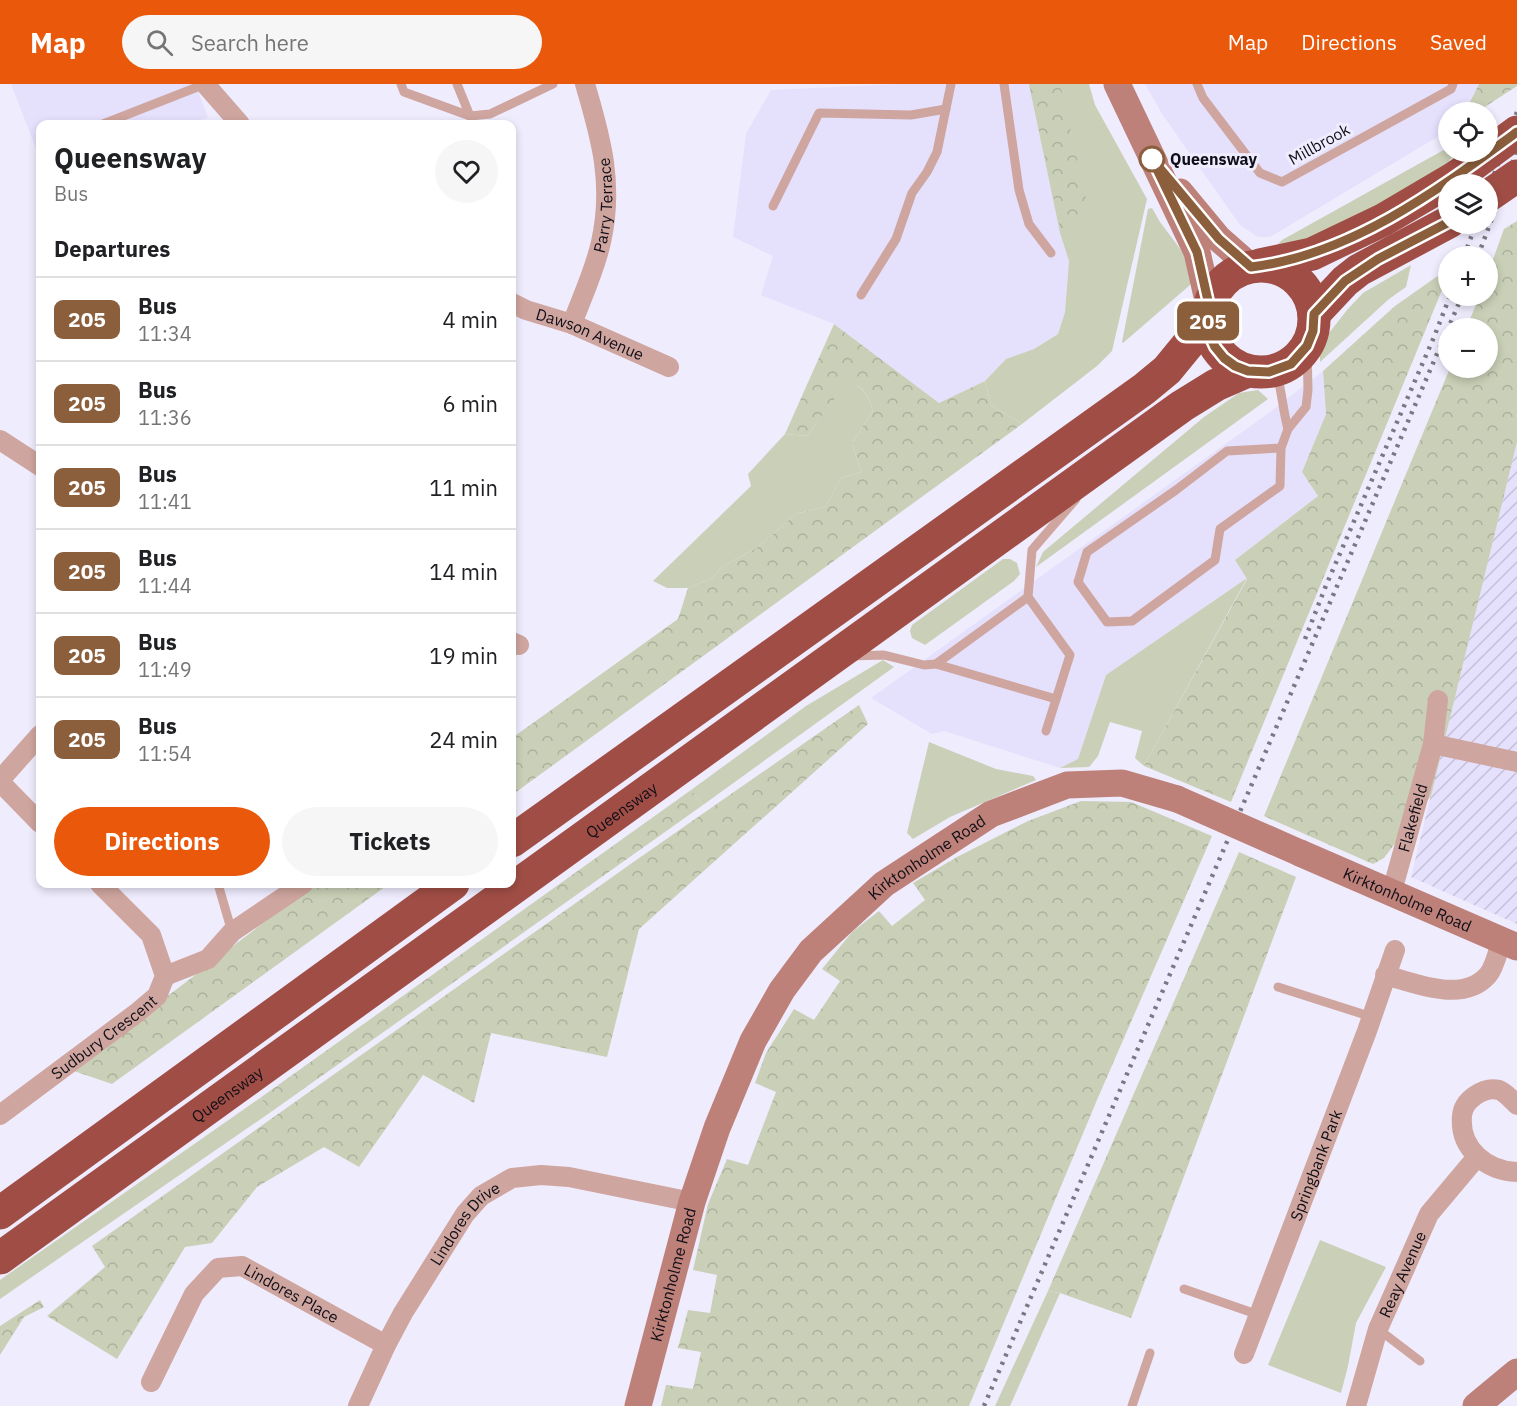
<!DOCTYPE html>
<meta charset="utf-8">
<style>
body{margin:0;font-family:"IBM Plex Sans",sans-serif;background:#f6f6f6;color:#202124;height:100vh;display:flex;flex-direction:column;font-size:22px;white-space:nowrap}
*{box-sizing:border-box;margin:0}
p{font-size:20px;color:#757577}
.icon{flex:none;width:33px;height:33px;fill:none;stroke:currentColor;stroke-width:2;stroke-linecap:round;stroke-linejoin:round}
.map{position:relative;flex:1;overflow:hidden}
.panel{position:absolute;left:36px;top:36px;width:480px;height:768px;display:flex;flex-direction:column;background:#fff;border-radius:12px;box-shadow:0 3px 9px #0003}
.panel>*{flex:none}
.badge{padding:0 12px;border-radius:9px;font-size:21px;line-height:39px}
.tools{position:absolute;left:1438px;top:18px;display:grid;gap:12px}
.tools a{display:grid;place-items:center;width:60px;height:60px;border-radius:50%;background:#fff;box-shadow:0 3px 9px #0003;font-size:30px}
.map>.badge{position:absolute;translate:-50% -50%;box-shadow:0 0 0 3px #fff}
h2{padding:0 18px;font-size:22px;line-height:54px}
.round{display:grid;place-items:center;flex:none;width:63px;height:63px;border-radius:32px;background:#f6f6f6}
.head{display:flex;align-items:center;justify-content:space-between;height:102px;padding:0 18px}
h1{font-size:28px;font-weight:700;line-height:45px}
.action{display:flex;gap:12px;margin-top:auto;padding:12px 18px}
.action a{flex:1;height:69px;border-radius:36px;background:#ea580c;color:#fff;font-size:24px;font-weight:700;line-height:69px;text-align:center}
.action a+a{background:#f6f6f6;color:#202124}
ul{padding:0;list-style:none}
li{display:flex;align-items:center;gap:18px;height:84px;padding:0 18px;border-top:2px solid #e0e0e0}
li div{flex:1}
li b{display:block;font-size:22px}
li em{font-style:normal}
li .badge{min-width:66px;font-weight:700;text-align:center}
header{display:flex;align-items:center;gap:36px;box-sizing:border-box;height:84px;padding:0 30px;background:#ea580c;color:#fff}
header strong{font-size:28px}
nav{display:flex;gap:33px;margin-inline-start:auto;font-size:21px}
.search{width:420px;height:54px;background:#f6f6f6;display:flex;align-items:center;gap:15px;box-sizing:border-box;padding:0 21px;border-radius:33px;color:#757577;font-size:22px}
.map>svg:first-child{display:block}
</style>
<header>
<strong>Map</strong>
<div class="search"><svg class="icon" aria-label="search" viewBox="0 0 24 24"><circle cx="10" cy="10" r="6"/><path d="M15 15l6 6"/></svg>Search here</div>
<nav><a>Map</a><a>Directions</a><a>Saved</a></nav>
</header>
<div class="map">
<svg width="1517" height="1322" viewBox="0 0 1517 1322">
<defs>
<pattern id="industrial-furrows" width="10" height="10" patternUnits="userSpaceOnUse" patternTransform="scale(1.5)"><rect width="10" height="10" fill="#e5e1fd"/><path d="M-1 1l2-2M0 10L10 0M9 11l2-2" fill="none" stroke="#c3c0d8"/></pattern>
<pattern id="forest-crowns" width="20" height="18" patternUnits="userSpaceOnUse" patternTransform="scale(1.5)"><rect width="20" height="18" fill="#cad0b7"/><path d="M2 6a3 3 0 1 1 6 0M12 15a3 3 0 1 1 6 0" fill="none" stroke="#acb19d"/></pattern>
</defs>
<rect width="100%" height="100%" fill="#efecfe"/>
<!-- built -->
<g fill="#e5e1fd">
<polygon points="11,0 195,0 208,33 189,40 40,40 40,75"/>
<polygon points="899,0 1029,0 1060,149 1069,177 1065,228 1058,250 1034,265 1006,275 985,297 939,319 834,240 761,211 773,172 733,153 746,50 771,6"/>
<polygon points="1145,0 1479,0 1465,28 1449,28 1449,46 1270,153 1258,153 1240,141 1162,30"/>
<polygon points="1323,287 1326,330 1302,388 1318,412 1235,476 1247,494 1106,591 1078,676 1060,684 944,647 932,650 871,614 1270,328"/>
</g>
<!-- industrial -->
<polygon fill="url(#industrial-furrows)" points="1517,358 1517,840 1411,793"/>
<!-- green -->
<g fill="#cad0b7">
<polygon points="1029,0 1089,0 1095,21 1147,115 1112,267 1097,282 1022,340 991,321 985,297 1006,275 1034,265 1058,250 1065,228 1069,177 1060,149"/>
<polygon points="1449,63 1449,68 1461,68 1449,76 1451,80 1339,145 1274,164 1282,156"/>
<polygon points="1152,124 1160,138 1190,178 1194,195 1190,201 1123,259 1122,258 1148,125"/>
<polygon points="1411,181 1406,203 1389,215 1320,278 1320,266 1326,253 1347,226 1363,209"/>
<path d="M 847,297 C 864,303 868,310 873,327 L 852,359 L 861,388 L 841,394 L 826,422 L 796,430 L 758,463 L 722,483 L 712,494 L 688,504 L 667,504 L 653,497 L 751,402 L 748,390 L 785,350 L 807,352 Z"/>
<polygon points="1258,306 1268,315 1036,483 1043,468 1204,333 1239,309"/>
<polygon points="1003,475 1010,475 1017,479 1020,490 1014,497 925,561 912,554 910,547 912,541"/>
<polygon points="1247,494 1144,682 1135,674 1142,647 1110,638 1098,672 1089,683 1060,684 1078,675 1106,591"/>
<polygon points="883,576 894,583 703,721 691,706 806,622"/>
<polygon points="929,658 996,685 1033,692 1036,696 950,733 913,755 907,749"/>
<polygon points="260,1014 271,1028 0,1215 0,1196"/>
<polygon points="1320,1156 1386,1183 1356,1239 1348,1282 1341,1309 1268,1281"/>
<polygon points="1048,1207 1060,1209 1010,1322 995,1322"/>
</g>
<!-- forest -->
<g fill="url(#forest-crowns)">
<polygon points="1029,0 1060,0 1090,131 1063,158"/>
<polygon points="1479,0 1517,0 1517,2 1477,28 1465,28"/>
<polygon points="1517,137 1517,358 1431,712 1384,774 1373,780 1264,732 1450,284 1488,284 1488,244 1466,244 1480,212 1488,212 1488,189 1504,145"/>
<polygon points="1449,184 1449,189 1231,718 1144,682 1247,495 1235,476 1318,412 1302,388 1326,330 1323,287 1395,222"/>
<path d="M 834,240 L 939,319 L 985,297 L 991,321 L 1022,340 L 512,711 L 512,654 L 678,535 L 688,504 L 712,494 L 722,483 L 758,463 L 796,430 L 826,422 L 841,394 L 861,388 L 852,359 L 873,327 C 868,310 864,302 847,298 L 807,352 L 785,350 Z"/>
<polygon points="859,621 868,640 639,845 607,973 491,949 474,1019 423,991 359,1083 324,1063 257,1103 212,1159 185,1163 117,1275 47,1232 105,1183 92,1162 632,779"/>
<polygon points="691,706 703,721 271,1028 260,1014"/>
<polygon points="1081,717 1131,718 1212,752 1097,1016 969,1322 661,1322 666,1301 693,1305 701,1268 678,1264 688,1226 710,1229 717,1191 693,1186 708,1120 727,1075 748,1081 776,1008 755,999 766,969 794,925 814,936 840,897 822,885 852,848 879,827 892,842 925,816 913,799 957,773 1028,737"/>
<polygon points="1239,768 1296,793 1131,1234 1060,1209 1048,1207"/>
<polygon points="314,800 389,800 112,1000 71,986"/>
<polygon points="40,1216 44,1223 24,1233 0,1271 0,1242"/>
</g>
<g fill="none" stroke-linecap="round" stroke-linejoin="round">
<!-- lane -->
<g stroke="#cfa59f" stroke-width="9">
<polyline points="401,0 404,8 470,32 490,30 553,0"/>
<polyline points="457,0 470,32"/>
<polyline points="1004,0 1019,106 1029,140 1051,169"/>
<polyline points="1197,0 1203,14 1260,89 1282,98 1451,5 1453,0"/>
<polyline points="103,40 205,0"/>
<polyline points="773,122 819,29 911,31 946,25"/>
<polyline points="861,211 896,155 912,109 927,88 937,68 951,0"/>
<path d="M 1269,288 L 1277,290 C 1282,309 1283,327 1288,345"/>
<polyline points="1281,364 1227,367 1176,406 1087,468 1078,498 1107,538 1132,537 1215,476 1220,445 1280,402 1281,364 1288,345 1306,323 1308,306 1307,262"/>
<polyline points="1028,513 1070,571 1046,647"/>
<polyline points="851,572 884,571 924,581 936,580 1028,513 1032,466 1076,415"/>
<polyline points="936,580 1056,615"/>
<polyline points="218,800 232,848"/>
<polyline points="1278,903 1372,933"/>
<polyline points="1184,1205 1259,1231"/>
<polyline points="1378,1245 1420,1277"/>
<polyline points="1132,1322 1150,1269"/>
</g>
<!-- street -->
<g stroke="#cfa59f" stroke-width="20">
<polyline points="205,0 240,40"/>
<path id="s1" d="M 512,219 L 526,226 L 572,240 L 669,283"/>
<path id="s2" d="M 572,240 C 582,213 595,186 601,158 C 614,100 601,54 585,0"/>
<polyline points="0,356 40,382"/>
<polyline points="512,558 519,561"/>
<polyline points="1433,660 1517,678"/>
<polyline points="0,696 40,651"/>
<polyline points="0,698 40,739"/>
<path id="s3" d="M 1392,807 L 1433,660 L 1438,616"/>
<path d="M 1385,891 C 1415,899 1463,920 1488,891 C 1495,883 1498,866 1502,856"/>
<polyline points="165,892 208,875 232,848 303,800"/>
<path d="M 1517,1021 C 1513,1017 1505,1008 1499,1006 C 1484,1002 1463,1016 1462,1032 C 1459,1065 1487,1087 1517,1088"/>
<path id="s4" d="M 0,1031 L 138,928 L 157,912 L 165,892 L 151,851 L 100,800"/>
<path id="s5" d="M 1244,1270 L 1367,947 L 1395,866"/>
<path id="s6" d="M 151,1298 L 194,1210 L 218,1184 L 242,1182 L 386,1261"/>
<path id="s7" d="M 358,1322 L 386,1261 L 403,1229 L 465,1130 L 481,1112 L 512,1094 L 541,1091 L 569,1093 L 692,1118"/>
<path id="s8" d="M 1356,1322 L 1378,1245 L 1429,1130 L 1476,1074"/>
</g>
<!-- secondary -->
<g stroke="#bd8179" stroke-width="27">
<polyline points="1117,0 1197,168 1209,221"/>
<polyline points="1180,108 1219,155 1251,183"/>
<path id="s9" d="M 1300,769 L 1517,863"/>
<path id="s10" d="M 638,1322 L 692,1118 L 717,1044 L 753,957 L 782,906 L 811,867 L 884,800 L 991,730 L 1067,701 L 1122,699 L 1177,715"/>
<polyline points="1476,1322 1517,1288"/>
</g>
<!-- highway -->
<g stroke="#a04e45" stroke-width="33">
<polyline points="1260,181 1312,170 1383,136 1456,93"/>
<circle cx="1261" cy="235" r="53"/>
<polyline points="1314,230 1345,197 1359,186 1449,138"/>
<polyline points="512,757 1144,305 1167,286 1208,236"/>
<polyline points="0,1129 453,800"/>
<path id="s11" d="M 0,1174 L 1182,322 L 1216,301 L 1248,287"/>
</g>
<!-- rail -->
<g stroke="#7b7885" stroke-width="4.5" stroke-dasharray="3 6" stroke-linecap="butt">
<polyline points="1488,107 1517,28"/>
<polyline points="1464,172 1476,140"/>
<polyline points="1478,172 1517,67"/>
<polyline points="1305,555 1325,504 1434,253 1450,212"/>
<polyline points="984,1322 1462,212"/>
</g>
<!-- secondary-bridge -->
<polyline stroke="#bd8179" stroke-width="27" points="1177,715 1300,769"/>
<!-- highway-bridge -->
<g stroke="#a04e45" stroke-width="33">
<polyline points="1456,93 1517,48"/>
<polyline points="1488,112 1517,92"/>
</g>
</g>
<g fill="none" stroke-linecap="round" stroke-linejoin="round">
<!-- line casing -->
<g stroke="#fff" stroke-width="14">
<path id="line" d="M 1449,138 L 1378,175 L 1345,197 L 1314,230 L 1313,247 L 1307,262 L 1291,280 L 1269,288 L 1248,287 L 1235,282 L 1224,274 L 1215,263 L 1209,250 L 1208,236 L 1209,221 L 1197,168 L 1152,75 L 1219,155 L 1251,183 C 1351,171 1438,106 1517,48"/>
</g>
<!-- line -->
<use href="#line" stroke="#8b5e3c" stroke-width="9"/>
</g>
<!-- markers -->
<circle fill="#fff" stroke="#8b5e3c" stroke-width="3" cx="1152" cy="75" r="12"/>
<g text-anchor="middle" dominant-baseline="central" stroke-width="6" stroke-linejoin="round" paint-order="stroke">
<!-- street labels -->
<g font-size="16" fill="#100e17" stroke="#efecfe">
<text transform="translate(1319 60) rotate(-29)">Millbrook</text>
<text stroke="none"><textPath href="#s2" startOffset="124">Parry Terrace</textPath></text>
<text stroke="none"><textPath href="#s1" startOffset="84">Dawson Avenue</textPath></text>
<text stroke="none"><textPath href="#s11" startOffset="766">Queensway</textPath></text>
<text stroke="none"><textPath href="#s3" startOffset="76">Flakefield</textPath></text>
<text stroke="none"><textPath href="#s10" startOffset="640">Kirktonholme Road</textPath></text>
<text stroke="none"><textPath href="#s9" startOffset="117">Kirktonholme Road</textPath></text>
<text stroke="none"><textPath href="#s4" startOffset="130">Sudbury Crescent</textPath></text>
<text stroke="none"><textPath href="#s11" startOffset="280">Queensway</textPath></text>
<text stroke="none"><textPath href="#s5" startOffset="202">Springbank Park</textPath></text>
<text stroke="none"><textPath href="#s7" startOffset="213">Lindores Drive</textPath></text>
<text stroke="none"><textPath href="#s10" startOffset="136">Kirktonholme Road</textPath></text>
<text stroke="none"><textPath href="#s8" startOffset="140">Reay Avenue</textPath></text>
<text stroke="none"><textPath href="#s6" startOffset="214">Lindores Place</textPath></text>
</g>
<!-- stop labels -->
<g font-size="16" font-weight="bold" fill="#100e17" stroke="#efecfe" text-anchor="start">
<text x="1170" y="75">Queensway</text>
</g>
</g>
</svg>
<div class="tools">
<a><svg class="icon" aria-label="locate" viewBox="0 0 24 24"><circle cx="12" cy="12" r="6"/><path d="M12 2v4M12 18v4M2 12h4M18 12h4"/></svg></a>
<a><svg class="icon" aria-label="layers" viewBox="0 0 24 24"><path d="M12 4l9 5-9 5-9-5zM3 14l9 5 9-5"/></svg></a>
<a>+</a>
<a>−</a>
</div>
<b class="badge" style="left:1208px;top:237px;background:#8b5e3c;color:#fff">205</b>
<section class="panel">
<div class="head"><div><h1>Queensway</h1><p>Bus</p></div><a class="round"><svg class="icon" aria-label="heart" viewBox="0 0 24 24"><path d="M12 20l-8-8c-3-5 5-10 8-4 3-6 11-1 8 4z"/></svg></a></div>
<h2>Departures</h2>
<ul>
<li><span class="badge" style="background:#8b5e3c;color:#fff">205</span><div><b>Bus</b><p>11:34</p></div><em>4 min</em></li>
<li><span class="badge" style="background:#8b5e3c;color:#fff">205</span><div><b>Bus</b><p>11:36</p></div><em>6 min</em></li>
<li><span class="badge" style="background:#8b5e3c;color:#fff">205</span><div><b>Bus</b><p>11:41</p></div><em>11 min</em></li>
<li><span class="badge" style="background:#8b5e3c;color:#fff">205</span><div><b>Bus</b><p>11:44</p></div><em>14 min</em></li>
<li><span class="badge" style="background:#8b5e3c;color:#fff">205</span><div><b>Bus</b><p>11:49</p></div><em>19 min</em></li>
<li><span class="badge" style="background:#8b5e3c;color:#fff">205</span><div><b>Bus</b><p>11:54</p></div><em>24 min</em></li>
</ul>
<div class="action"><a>Directions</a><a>Tickets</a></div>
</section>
</div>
